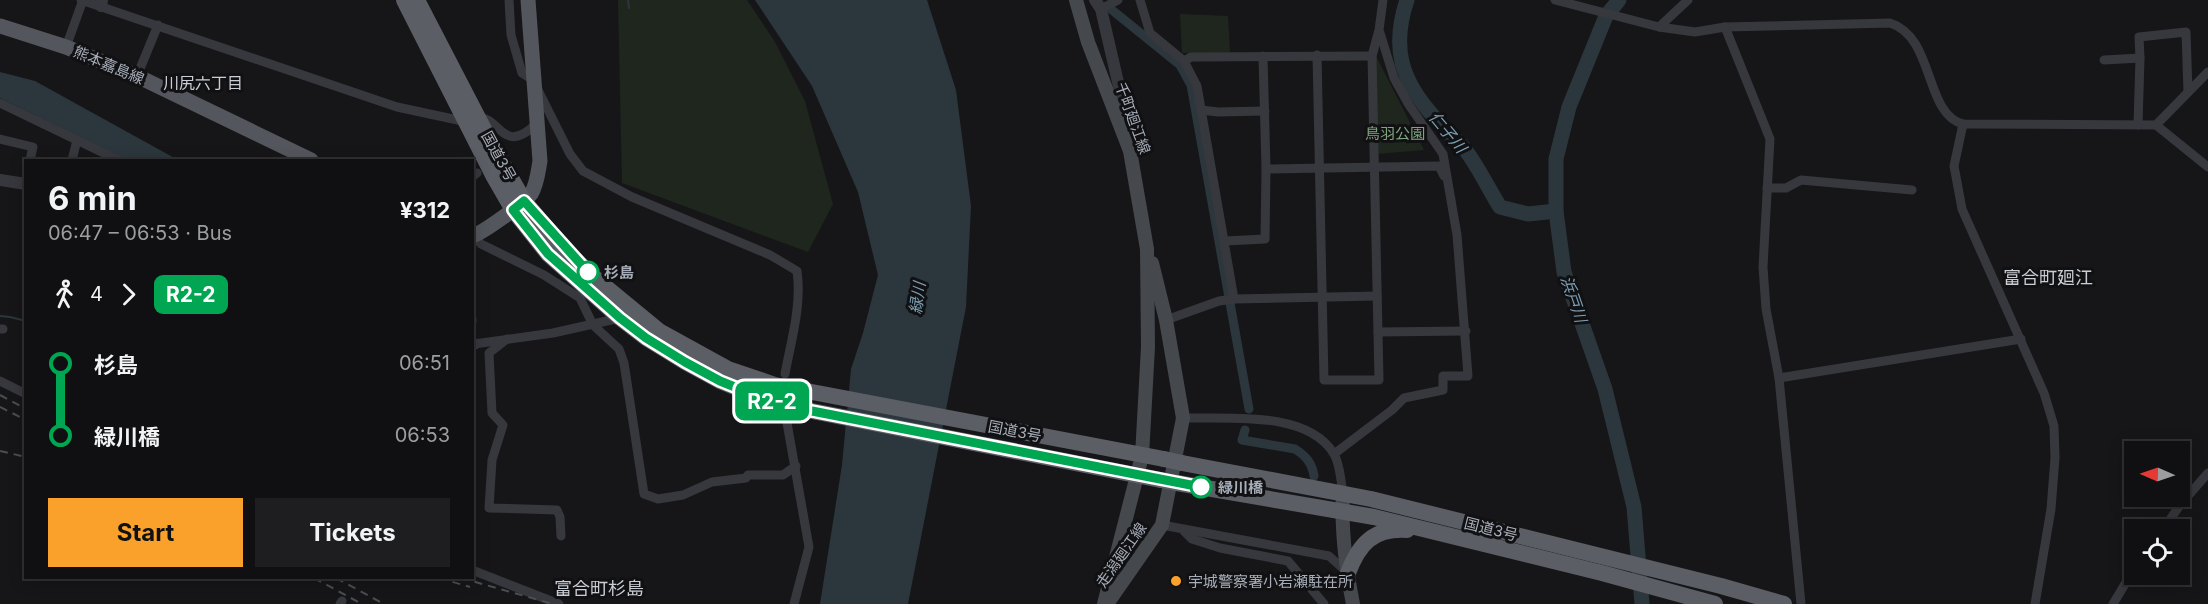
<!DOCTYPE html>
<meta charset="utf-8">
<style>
body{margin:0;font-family:Inter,"Noto Sans JP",sans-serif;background:#1e1e20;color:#f1f3f6;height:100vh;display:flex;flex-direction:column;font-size:22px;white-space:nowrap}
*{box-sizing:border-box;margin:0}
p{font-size:20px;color:#9c9d9f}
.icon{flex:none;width:33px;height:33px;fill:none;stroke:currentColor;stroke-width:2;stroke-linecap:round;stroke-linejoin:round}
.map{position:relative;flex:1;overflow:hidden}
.panel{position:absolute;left:24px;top:159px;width:450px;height:420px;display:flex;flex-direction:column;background:#101012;border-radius:0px;box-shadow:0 3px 15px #0003,0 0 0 2px #303032}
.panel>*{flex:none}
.badge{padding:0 12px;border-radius:9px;font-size:21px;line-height:39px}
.needle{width:39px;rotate:272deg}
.tools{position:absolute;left:2124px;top:441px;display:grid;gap:12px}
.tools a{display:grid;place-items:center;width:66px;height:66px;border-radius:0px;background:#101012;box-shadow:0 3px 15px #0003,0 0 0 2px #303032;font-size:30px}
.map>.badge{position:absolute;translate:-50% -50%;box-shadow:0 0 0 3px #fff}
.legs{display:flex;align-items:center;gap:9px;height:66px;padding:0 24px;font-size:20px}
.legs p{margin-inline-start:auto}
.headline{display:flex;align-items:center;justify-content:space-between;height:102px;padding:0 24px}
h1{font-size:33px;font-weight:700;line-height:45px}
.cta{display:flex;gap:12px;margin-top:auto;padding:12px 24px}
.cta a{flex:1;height:69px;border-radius:0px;background:#faa12c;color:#111;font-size:24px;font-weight:700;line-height:69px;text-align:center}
.cta a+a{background:#1e1e20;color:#f1f3f6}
ul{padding:0 24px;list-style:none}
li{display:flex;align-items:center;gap:21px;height:72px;font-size:22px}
li i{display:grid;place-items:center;width:9px;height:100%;margin:0 8px;background:currentColor}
li i::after{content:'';width:15px;height:15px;margin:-8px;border:4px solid;border-radius:50%;background:#101012}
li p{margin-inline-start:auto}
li:first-child i{background:linear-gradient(#0000 50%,currentColor 0)}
li:last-child i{background:linear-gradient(currentColor 50%,#0000 0)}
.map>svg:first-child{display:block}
</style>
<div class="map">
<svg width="2208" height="604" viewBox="0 0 2208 604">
<rect width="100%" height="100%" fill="#161618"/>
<!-- green -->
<g fill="#1e261e">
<polygon points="618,0 747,0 775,42 805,101 833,204 808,252 622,183"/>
<polygon points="1180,14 1228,16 1230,53 1182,53"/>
<polygon points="1375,54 1424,150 1377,154"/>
</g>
<!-- water -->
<g fill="#2b373d">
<polygon points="755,0 927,0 956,90 971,206 966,307 908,604 820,604 842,465 851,369 863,333 878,275 858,192 812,86"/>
<polygon points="0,72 35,81 178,160 126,160 0,98"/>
</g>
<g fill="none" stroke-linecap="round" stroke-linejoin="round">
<!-- stream -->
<g stroke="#2b373d" stroke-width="2">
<polyline points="628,0 629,8"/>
<polyline points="0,316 10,317 26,321"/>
</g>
<!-- canal -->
<g stroke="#2b373d" stroke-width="9">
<polyline points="1112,10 1180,65 1191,85 1249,409"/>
<path d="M 1245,430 L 1242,440 L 1295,449 C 1306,456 1312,463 1314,476"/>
</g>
<!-- river -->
<g stroke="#2b373d" stroke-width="15">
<path d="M 1407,0 C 1391,48 1401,81 1435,118 C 1444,129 1455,138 1464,148 C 1478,166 1488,188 1500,207 L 1528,214 L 1556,211"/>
<polyline points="1619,0 1606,16 1569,107 1556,159 1556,211 1564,272 1605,389 1634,507 1642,604"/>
</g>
<!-- minor-tunnel -->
<polyline stroke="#333438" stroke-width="9" stroke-dasharray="9 4.5" stroke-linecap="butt" points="785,383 787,423"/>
<!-- minor -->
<g stroke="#37383d" stroke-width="9">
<polyline points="81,0 397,107 467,122"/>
<path d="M 509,0 L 511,35 L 522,73 L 533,80 L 570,154 L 583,171 L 632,197 L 770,255 L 797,271 C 802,305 791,341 785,374"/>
<polyline points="1140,0 1150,33 1184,61 1197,86 1234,299"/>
<path d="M 1555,0 L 1659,27 L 1695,32 L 1725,27 L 1890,23 C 1935,37 1924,114 1963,124 L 2156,125 L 2208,167"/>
<polyline points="1101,9 1118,0"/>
<polyline points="1659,27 1688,0"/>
<polyline points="1725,27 1770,139 1763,267 1766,309 1779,378 1801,604"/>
<polyline points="66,47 83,0"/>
<polyline points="1317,55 1324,380 1379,380 1372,56 1379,30 1383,0"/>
<polyline points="2104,60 2140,58 2139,37 2186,32 2188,92"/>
<polyline points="1184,61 1191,57 1202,57 1372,56"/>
<polyline points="137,76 158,25"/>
<polyline points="0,103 118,160"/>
<polyline points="1201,110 1218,112 1265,111"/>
<path d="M 481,118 C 500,119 504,156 537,123"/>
<polyline points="1963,124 1954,166 1962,209 2044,393 2054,426 2055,458 2051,509 2035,604"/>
<polyline points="2138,125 2140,58"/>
<polyline points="2156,125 2208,72"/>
<polyline points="0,139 33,147 30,160"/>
<polyline points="72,160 77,140"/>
<polyline points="1266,169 1439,166 1444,176"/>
<polyline points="472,177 477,173"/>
<polyline points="1767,188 1786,188 1801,180 1912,190"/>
<polyline points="475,236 481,244 544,275 580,298 593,325 619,349 624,363 644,494 658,499 683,495 712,482 746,478 748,475 783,475 796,466"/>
<polyline points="1225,241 1265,239 1266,169 1263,56"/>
<polyline points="472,319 472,322"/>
<polyline points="1166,320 1219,301 1234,299 1377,296"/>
<polyline points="0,329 3,329"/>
<polyline points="1378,332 1466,331"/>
<polyline points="507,339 489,353 492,413 503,425 492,460 489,508 557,510 560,517 561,536"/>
<polyline points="474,344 553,333 620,318"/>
<polyline points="1779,378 2021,339"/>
<polyline points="0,381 26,394"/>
<path d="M 1183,418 C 1227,419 1308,410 1334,454 C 1340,464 1341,482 1343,494"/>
<polyline points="787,423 809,547 794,604"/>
<polyline points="1334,454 1392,410 1404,398 1443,390 1443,376 1468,376 1457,235 1443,154 1409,105 1394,78 1380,33"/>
<polyline points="1162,525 1329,556 1348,573"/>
<polyline points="2163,530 2180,505 2208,473"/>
<polyline points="1184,531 1192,539 1220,548 1288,561 1324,604"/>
<polyline points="472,570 559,604"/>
<polyline points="340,604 342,601"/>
<polyline points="2113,604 2134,569"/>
</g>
<!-- tertiary -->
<g stroke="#37383d" stroke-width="12">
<polyline points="1095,0 1101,9 1127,121 1129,141"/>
<polyline points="101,6 102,0"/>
<polyline points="0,180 26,184"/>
<polyline points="472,344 474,344"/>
</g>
<!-- secondary -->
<g stroke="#45484d" stroke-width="14">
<polyline points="1076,0 1088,42 1130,151 1147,249 1148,347 1142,456 1104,604"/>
<path d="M 1343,494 C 1341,530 1346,569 1353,604"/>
<polyline points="1107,604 1162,525 1183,418 1166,320 1152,263"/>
</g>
<!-- primary -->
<g stroke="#53565c" stroke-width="15">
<polyline points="0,26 66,47 137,76 311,160"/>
<path d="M 472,236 C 483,233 524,203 531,194 C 537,185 538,172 540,161 L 528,0"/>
</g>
<!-- trunk -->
<g stroke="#5b5e65" stroke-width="16">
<polyline points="404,0 494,177 513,210 548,254 620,318 646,338 685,362 720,381 767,400 812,411 1161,480"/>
<polyline points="417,0 489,139 524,201 562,246 591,275 659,331 728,369 775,385 1164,459"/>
<polyline points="1182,463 1371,499 1721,586 1784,604"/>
<polyline points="1177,483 1374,517 1602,573 1715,604"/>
<path d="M 1348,573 C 1359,544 1373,528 1407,530"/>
</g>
<!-- rail -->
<g stroke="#4a4d52" stroke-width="2" stroke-dasharray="8 6" stroke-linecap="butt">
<polyline points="0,395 26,409"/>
<polyline points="0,407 26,420"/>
<polyline points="0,451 26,457"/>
<polyline points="314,578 362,604"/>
<polyline points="336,578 384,604"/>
<polyline points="439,578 470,587"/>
<polyline points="461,578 553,604"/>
</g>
<!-- trunk-bridge -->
<g stroke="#5b5e65" stroke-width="16">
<polyline points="1164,459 1182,463"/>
<polyline points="1161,480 1177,483"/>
</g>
</g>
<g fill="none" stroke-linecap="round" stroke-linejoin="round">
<!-- line-1 casing -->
<g stroke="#fff" stroke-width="14">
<polyline id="line-1" points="588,272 524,201 513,210 548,254 620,318 646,338 685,362 720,381 767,400 812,411 1201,487"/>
</g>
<!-- line-1 -->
<use href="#line-1" stroke="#00a651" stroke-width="9"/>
</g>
<!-- markers -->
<g fill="#fff" stroke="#00a651" stroke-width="3">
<circle cx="588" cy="272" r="10"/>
<circle cx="1201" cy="487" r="10"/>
</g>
<circle fill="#faa12c" stroke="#111113" stroke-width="2" cx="1176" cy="581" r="6"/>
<g text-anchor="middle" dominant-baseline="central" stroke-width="6" stroke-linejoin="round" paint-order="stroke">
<!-- street labels -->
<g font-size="15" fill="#a7aeb9" stroke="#111113">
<text transform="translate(109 65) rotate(23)">熊本嘉島線</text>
<text transform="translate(1133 118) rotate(70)">千町廻江線</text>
<text transform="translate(499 156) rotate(61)">国道3号</text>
<text transform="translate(1015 431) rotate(11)">国道3号</text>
<text transform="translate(1491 529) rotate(14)">国道3号</text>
<text transform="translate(1121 555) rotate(-55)">走潟廻江線</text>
</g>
<!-- park labels -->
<g font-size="15" fill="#7fa57e" stroke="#111113">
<text x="1395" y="133">鳥羽公園</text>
</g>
<!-- stop labels -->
<g font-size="15" font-weight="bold" fill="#a7aeb9" stroke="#111113" text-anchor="start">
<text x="604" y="272">杉島</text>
<text x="1218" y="487">緑川橋</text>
</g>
<!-- poi labels -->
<g font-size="15" fill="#a7aeb9" stroke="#111113" text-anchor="start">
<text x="1188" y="581">宇城警察署小岩瀬駐在所</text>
</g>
<!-- neighbourhood labels -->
<g font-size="16" fill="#c9cdd4" stroke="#111113">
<text x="203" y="83">川尻六丁目</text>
</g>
<!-- water labels -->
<g font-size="16" font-style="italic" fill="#7da0b5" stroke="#111113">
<text transform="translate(1448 132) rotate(50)">仁子川</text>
<text transform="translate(917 298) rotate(-82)">緑川</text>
<text transform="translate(1574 299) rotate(71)">浜戸川</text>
</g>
<!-- quarter labels -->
<g font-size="18" fill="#c9cdd4" stroke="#111113">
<text x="2048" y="277">富合町廻江</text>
<text x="599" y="588">富合町杉島</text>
</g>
</g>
</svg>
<div class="tools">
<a><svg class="needle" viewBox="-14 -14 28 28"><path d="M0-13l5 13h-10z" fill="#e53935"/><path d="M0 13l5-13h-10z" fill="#9c9d9f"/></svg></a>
<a><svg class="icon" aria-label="locate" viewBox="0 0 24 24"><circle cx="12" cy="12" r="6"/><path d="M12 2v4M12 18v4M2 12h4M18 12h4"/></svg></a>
</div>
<b class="badge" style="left:772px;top:401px;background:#00a651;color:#fff">R2-2</b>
<section class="panel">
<div class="headline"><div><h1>6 min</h1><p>06:47 – 06:53 · Bus</p></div><b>¥312</b></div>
<div class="legs"><svg class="icon" aria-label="walk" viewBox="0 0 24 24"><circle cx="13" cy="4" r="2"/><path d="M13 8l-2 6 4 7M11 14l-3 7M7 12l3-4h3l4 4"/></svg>4<svg class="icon" aria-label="forward" viewBox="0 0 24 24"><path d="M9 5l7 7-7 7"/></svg><b class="badge" style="background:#00a651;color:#fff">R2-2</b></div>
<ul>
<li><i style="color:#00a651"></i><b>杉島</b><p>06:51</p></li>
<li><i style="color:#00a651"></i><b>緑川橋</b><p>06:53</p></li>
</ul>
<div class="cta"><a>Start</a><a>Tickets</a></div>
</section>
</div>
